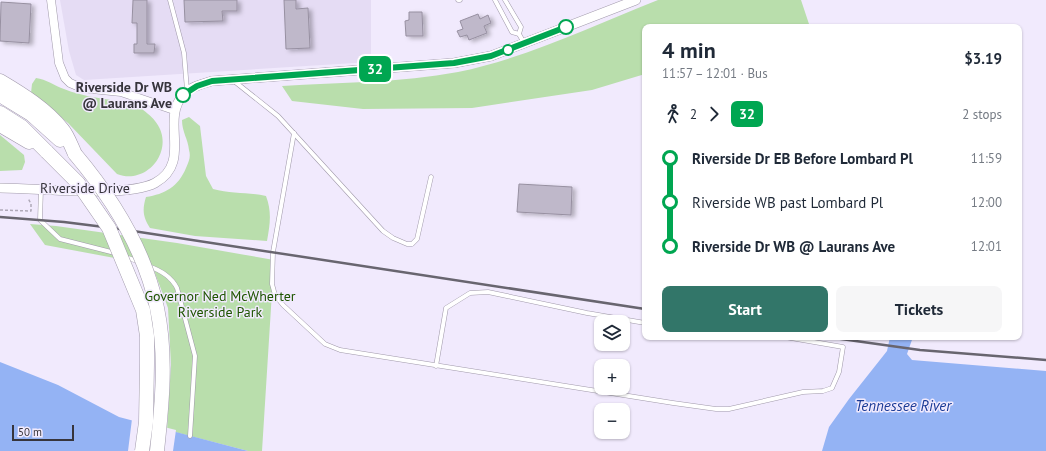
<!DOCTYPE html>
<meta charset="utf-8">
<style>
body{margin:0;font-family:"PT Sans",sans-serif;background:#f6f6f7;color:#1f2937;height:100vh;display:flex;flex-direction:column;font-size:15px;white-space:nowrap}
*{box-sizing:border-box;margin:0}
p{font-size:13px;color:#747a83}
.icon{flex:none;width:22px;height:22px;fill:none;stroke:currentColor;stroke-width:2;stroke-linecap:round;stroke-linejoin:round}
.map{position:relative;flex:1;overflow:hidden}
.drawer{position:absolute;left:642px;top:24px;width:380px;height:316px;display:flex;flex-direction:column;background:#fff;border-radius:8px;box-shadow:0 1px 3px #0004}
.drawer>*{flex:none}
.badge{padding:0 8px;border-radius:6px;font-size:14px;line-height:26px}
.buttons{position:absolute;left:594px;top:315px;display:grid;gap:8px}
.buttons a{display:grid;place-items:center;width:36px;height:36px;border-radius:8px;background:#fff;box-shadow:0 1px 3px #0004;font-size:20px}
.scale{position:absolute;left:12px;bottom:10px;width:62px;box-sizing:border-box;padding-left:4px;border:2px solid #37353c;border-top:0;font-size:11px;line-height:14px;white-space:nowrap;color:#37353c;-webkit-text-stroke:3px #f1eafd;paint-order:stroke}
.map>.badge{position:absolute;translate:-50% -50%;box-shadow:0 0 0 2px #fff}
.legs{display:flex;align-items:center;gap:6px;height:44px;padding:0 20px;font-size:13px}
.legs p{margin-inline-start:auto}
.head{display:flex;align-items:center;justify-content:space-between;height:68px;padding:0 20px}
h1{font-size:22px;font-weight:700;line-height:30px}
.action{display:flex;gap:8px;margin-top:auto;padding:8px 20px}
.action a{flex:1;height:46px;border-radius:8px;background:#327669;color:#fff;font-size:16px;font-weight:700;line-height:46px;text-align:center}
.action a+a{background:#f6f6f7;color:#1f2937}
ul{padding:0 20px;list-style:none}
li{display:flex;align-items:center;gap:14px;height:44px;font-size:15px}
li i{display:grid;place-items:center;width:6px;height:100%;margin:0 5px;background:currentColor}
li i::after{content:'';width:10px;height:10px;margin:-5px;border:3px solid;border-radius:50%;background:#fff}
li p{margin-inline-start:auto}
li:first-child i{background:linear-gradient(#0000 50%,currentColor 0)}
li:last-child i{background:linear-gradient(currentColor 50%,#0000 0)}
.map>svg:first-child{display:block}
</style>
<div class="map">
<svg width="1046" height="451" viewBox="0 0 1046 451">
<defs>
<filter id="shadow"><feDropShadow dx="3.5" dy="2" stdDeviation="2" flood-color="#0004"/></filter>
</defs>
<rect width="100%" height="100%" fill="#f1eafd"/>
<!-- built -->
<polygon fill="#e5dcf4" points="60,0 371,0 371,62 84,80 76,75 69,51"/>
<!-- green -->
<g fill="#b9deac">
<path d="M 658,0 L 801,0 L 809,24 L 801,27 L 645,27 L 645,74 L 592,90 L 472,108 L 363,109 L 292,101 L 282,86 C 340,82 401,83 458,72 C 527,58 592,26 658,0 Z"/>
<path d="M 36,78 C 46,79 55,86 64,89 C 83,97 105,98 124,103 C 129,105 135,105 139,107 C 144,110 152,117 155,121 C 177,148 148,186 117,174 L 68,123 L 31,93 L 32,84 Z"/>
<path d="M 189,117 L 200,126 L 206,176 L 213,189 C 231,194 248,192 266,196 C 272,212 270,224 267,241 L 195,236 L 150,228 C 143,217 142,210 146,197 C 165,194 178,187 186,168 C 189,161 191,157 189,150 C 188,139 182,132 182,120 Z"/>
<polygon points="0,135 24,155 25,162 22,170 0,171"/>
<polygon points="30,224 56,226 177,243 274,260 262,451 248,451 167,430 171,365 168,308 152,265 45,245"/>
</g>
<!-- water -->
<g fill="#94b3f4">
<polygon points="890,337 913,337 907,354 912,360 1046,371 1046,451 822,451 829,427 849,399 887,351"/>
<polygon points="0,362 58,385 119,417 248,451 0,451"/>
</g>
<!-- pier -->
<polygon fill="#f1eafd" points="132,419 176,430 173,451 128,451"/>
<!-- building -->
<g fill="#bfb8ca" stroke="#9790a1" filter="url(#shadow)">
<polygon points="133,0 147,0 147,44 155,44 154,53 134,53 134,44 137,44 137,23 132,23"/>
<polygon points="184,0 237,0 237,11 222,11 223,21 185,22"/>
<polygon points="284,0 296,0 296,9 308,8 310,48 286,49"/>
<polygon points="1,2 31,4 29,43 0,41"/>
<polygon points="409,12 422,12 423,36 406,36 405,21 409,20"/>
<polygon points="478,14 480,19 488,15 491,23 484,26 487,33 469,40 467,35 460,37 457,31 463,29 460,21"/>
<polygon points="519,184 572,187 571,215 517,212"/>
</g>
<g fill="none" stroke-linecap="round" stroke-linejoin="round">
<!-- service casing -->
<g stroke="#a099aa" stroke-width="5">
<g id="service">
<polyline points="170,0 184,53 187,90"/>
<polyline points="458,0 460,0"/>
<polyline points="495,0 512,32 519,34"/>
<polyline points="505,0 521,27 519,34 524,43"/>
<polyline points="234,81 278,116 383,231 393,238 407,244 412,244 417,239 431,177"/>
<polyline points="294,133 273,252 272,284 275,295 283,305 325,344 340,350 673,403 716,409 729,409 803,392 823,391 832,388 839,372 843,347 785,337"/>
<polyline points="41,189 40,220 60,239 115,253"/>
<polyline points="125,257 140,262"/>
<path d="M 148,266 C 160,270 171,276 177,288 L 195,356 L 190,436"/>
<polyline points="436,366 446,308 470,293 488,292 587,313 645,323"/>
</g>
</g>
<!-- minor casing -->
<g stroke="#a099aa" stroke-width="9">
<polyline id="minor" points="51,0 59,63 65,78 70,83 82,88 121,92 174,110"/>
</g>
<!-- tertiary casing -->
<g stroke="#a099aa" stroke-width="10">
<path id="tertiary" d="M 0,188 C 35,188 127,198 155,183 C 193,162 160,121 183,95 C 190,87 202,84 212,81 L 454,63 L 491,56 L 636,0"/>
</g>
<!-- motorway casing -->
<g stroke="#a099aa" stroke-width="15">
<g id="motorway">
<path d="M 0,81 C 22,94 46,109 62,129 C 68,136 71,146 75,154"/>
<polyline points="0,95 31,114 60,140"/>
<polyline points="0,113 22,127 47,152"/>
<polyline points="0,125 29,142"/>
</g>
</g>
<!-- path -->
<polyline stroke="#afa9b8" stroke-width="1.5" stroke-dasharray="3 2" stroke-linecap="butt" points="0,210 31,211 31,204 28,198"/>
<!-- service -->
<use href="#service" stroke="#fff" stroke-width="4"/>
<!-- minor -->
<use href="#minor" stroke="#fff" stroke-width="8"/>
<!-- tertiary -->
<use href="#tertiary" stroke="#fff" stroke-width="9"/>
<!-- motorway -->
<use href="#motorway" stroke="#fff" stroke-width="14"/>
<!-- rail -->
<g stroke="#68656f" stroke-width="2.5">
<polyline points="0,217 64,222 120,229 645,309"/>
<polyline points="827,337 920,350 1046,360"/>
</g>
<!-- motorway-bridge casing -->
<g stroke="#a099aa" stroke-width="15" stroke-linecap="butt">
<g id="motorway-bridge">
<polyline points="47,152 78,183 109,228 143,310 147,336 147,364 146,422 142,451"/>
<path d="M 75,154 C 113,199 145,250 157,308 C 167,355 162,405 157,451"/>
</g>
</g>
<!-- motorway-bridge -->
<use href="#motorway-bridge" stroke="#fff" stroke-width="14"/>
</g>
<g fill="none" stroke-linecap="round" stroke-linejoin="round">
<!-- line-1 casing -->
<g stroke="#fff" stroke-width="9">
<polyline id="line-1" points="183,95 197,86 212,81 454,63 491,56 566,27"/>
</g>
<!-- line-1 -->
<use href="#line-1" stroke="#00a651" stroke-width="6"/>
</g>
<!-- markers -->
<g fill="#fff" stroke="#00a651" stroke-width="2">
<circle cx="566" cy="27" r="7"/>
<circle cx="508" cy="50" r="5"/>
<circle cx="183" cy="95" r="7"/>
</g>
<g text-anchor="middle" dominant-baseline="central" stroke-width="3" stroke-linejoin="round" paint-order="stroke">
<!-- stop labels -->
<g font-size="14" font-weight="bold" fill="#37353c" stroke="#f1eafd" text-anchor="end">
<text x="172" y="87">Riverside Dr WB<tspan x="172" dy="16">@ Laurans Ave</tspan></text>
</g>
<!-- street labels -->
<g font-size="14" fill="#37353c" stroke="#f1eafd">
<text x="85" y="188">Riverside Drive</text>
</g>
<!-- park labels -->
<g font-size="14" fill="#1e5500" stroke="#f1eafd">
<text x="220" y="296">Governor Ned McWherter<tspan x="220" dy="16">Riverside Park</tspan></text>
</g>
<!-- water labels -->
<g font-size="15" font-style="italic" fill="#193a96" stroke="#f1eafd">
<text x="903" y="405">Tennessee River</text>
</g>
</g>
</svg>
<div class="buttons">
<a><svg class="icon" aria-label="layers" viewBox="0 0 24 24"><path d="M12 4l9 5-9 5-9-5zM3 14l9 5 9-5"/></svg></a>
<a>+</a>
<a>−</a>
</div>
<div class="scale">50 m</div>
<b class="badge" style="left:375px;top:69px;background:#00a651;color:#fff">32</b>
<section class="drawer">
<div class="head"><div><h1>4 min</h1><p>11:57 – 12:01 · Bus</p></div><b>$3.19</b></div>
<div class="legs"><svg class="icon" aria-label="walk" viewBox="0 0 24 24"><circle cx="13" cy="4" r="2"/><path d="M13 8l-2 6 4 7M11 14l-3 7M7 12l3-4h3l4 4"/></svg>2<svg class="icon" aria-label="forward" viewBox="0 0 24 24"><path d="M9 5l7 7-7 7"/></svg><b class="badge" style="background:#00a651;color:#fff">32</b><p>2 stops</p></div>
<ul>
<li><i style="color:#00a651"></i><b>Riverside Dr EB Before Lombard Pl</b><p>11:59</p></li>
<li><i style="color:#00a651"></i><span>Riverside WB past Lombard Pl</span><p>12:00</p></li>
<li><i style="color:#00a651"></i><b>Riverside Dr WB @ Laurans Ave</b><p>12:01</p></li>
</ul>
<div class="action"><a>Start</a><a>Tickets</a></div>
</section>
</div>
